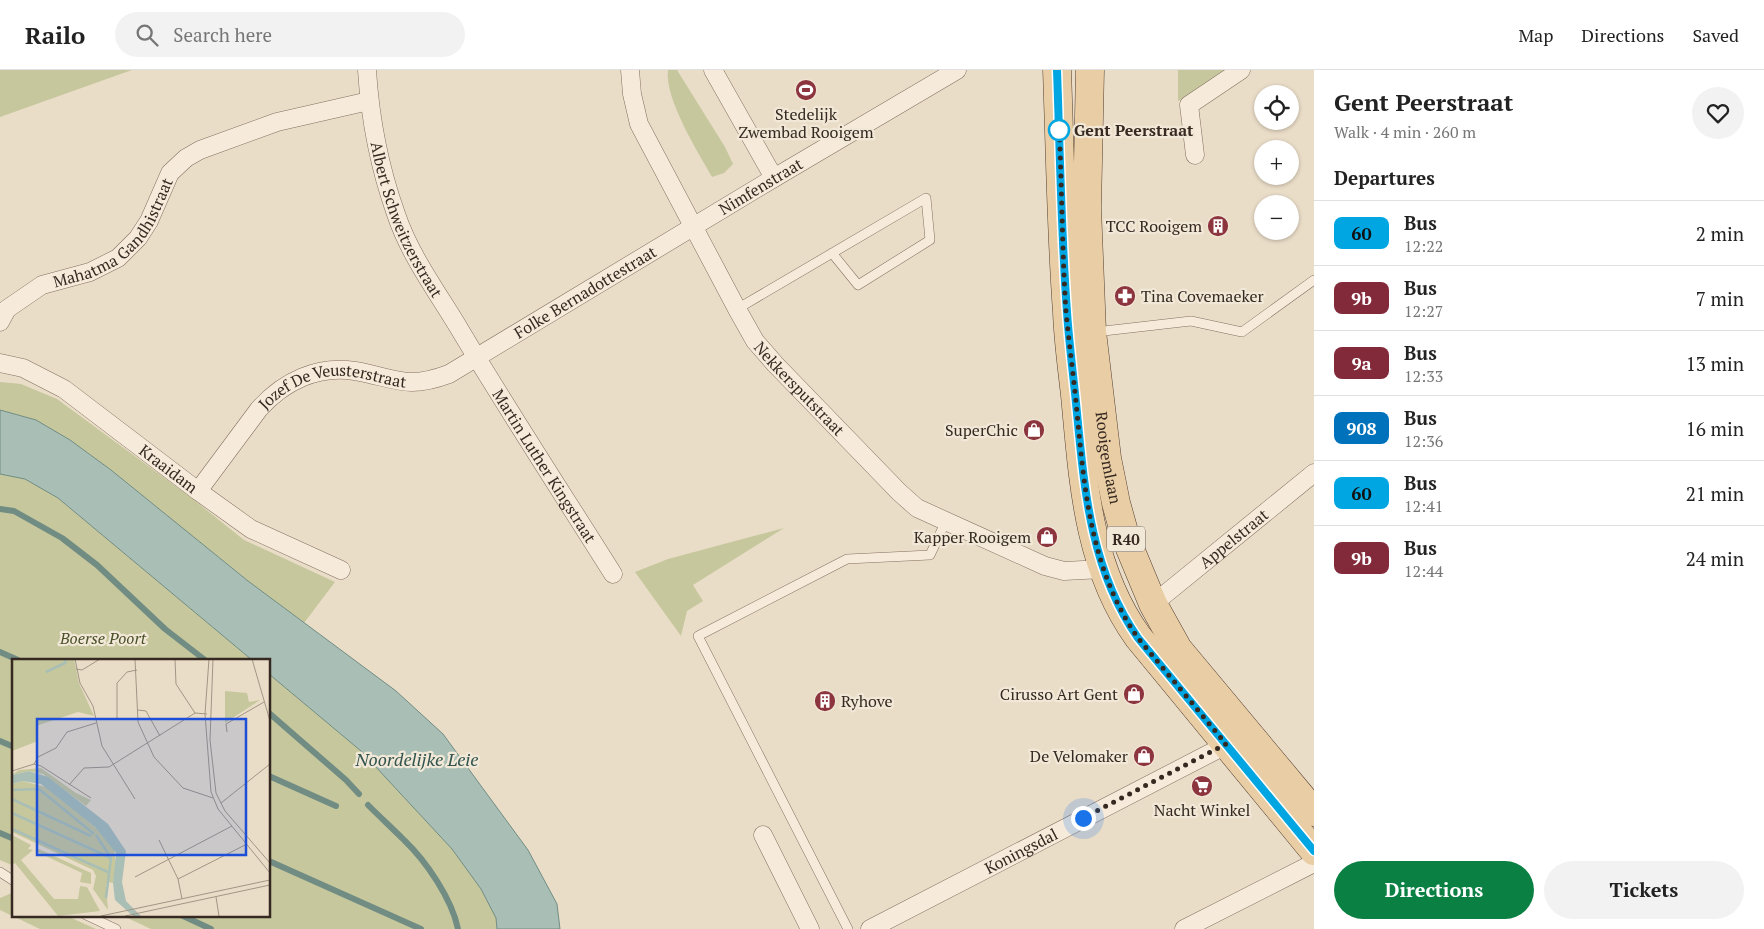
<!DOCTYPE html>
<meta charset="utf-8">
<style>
body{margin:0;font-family:"PT Serif",serif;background:#f2f2f2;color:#222;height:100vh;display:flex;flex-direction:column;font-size:19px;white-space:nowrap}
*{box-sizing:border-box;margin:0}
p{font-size:16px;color:#767676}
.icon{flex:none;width:28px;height:28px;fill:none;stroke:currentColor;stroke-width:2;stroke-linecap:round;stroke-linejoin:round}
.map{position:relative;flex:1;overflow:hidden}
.details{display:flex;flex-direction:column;background:#fff;width:450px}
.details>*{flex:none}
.badge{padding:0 10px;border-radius:8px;font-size:18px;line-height:32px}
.buttons{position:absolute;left:1254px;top:15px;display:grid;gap:10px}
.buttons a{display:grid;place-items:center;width:45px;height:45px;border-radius:50%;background:#fff;box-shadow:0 1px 4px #0004;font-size:25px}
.you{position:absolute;width:25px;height:25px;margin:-12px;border:4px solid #fff;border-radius:50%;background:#1a73e8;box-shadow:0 0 0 8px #1a73e833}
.map>.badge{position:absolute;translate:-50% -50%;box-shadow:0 0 0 2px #fff}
h2{padding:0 20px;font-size:19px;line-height:45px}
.round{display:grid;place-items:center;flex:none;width:52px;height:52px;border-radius:26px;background:#f2f2f2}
.summary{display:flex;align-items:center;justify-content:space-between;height:85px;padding:0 20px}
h1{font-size:24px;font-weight:600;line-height:38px}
.button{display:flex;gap:10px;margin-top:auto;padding:10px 20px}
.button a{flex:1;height:58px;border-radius:30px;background:#0b8043;color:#fff;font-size:20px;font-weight:600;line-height:58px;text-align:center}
.button a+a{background:#f2f2f2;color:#222}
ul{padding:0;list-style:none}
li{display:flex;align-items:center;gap:15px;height:65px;padding:0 20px;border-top:1px solid #e0e0e0}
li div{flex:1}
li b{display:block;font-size:19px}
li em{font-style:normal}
li .badge{min-width:55px;font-weight:700;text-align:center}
header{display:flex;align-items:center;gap:30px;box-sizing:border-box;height:70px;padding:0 25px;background:#fff;border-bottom:1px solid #e0e0e0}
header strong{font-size:24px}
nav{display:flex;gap:28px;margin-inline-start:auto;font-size:18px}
.search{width:350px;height:45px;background:#f2f2f2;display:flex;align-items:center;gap:12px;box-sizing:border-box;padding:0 18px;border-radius:28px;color:#767676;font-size:19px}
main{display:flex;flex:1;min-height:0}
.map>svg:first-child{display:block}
</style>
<header>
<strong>Railo</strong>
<div class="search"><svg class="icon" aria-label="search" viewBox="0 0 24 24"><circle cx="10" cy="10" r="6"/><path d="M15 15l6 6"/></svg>Search here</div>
<nav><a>Map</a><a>Directions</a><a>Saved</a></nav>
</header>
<main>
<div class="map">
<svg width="1314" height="859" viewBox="0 0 1314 859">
<rect width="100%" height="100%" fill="#eaddc8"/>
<!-- green -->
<g fill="#c6c79d">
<polygon points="0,0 132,0 0,47"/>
<path d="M 668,0 L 677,0 L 725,77 L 733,94 L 724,103 L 712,107 C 698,82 664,28 668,0 Z"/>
<polygon points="1178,0 1226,0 1178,31"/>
<polygon points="0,312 21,314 57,329 189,426 244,470 335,512 304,553 248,511 111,400 70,370 36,350 0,340"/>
<polygon points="0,404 25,409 58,428 252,590 14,590 14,796 0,790"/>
<polygon points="784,458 693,515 703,531 687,541 681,566 635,502 668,489"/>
<polygon points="269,604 361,681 452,779 481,819 496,848 497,859 151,859 121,845 269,845"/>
<polygon points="14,822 14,845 65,845 96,859 40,859 0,840 0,828"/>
</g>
<!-- water -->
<polygon fill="#a9bfb6" stroke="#708c83" points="0,340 36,350 70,370 111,400 248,511 396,621 443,664 528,780 557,834 560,859 497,859 496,848 481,819 452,779 361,681 269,604 269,590 252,590 58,428 25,409 0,404"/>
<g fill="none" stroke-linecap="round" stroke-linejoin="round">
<!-- stream -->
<g stroke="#708c83" stroke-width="6">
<polyline points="0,439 14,441 62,468 97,495 165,559 205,590"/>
<polyline points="0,582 18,590"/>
<polyline points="269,643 346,710 359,724"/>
<polyline points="0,671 14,677"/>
<polyline points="269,706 336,736"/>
<path d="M 368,735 C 380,747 392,758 404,770 C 426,791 452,829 458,859"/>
<polyline points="0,763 14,769"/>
<polyline points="269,791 421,859"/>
<polyline points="181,845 211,859"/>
</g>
<!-- service casing -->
<g stroke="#846f5f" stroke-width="10">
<g id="service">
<polyline points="737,239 926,128 930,170 858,215 832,183"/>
<polyline points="1095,262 1191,251 1242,262 1314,210"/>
<polyline points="0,802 14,811"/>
<polyline points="86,845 116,859"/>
<polyline points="848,859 698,566 847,489 930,485 946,451"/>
</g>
</g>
<!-- minor casing -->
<g stroke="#846f5f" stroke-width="19">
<g id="minor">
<path id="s1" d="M 367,0 C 370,48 380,99 396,144 C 410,186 438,223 460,260 C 509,342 562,423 613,504"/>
<path id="s2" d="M 630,0 L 632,24 L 639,54 L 737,239 L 755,271 L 775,294 L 899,422 L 917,438 L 1045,496 L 1064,501 L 1103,499"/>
<polyline points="713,0 774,108"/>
<polyline points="1195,85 1189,35 1241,0"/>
<path id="s3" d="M 0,252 L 7,239 L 42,215 L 90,202 L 118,188 L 138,168 L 149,151 L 170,103 L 186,88 L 200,80 L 277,52 L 369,31"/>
<path id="s4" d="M 0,293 L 23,298 L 64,319 L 198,421 L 251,459 L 341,500"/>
<path id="s5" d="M 198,421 L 259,339 C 284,311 318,295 355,301 C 396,308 406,320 449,304 L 774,108 L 957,0"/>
<path id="s6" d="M 1153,534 L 1314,403"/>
<polyline points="763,765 810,859"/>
<path id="s7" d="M 870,859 L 1226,675"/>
<polyline points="1184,859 1314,793"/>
</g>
</g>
<!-- primary casing -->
<g stroke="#533f32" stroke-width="29">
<g id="primary">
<path d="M 1057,0 C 1060,81 1061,162 1067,242 C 1068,270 1072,298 1075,325 C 1083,409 1087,496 1138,567 L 1314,781"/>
<path id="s8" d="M 1090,0 L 1087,138 L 1092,262 L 1107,388 L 1116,433 L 1126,469 L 1153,534 L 1178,579 L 1314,742"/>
</g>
</g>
<!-- service -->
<use href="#service" stroke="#f6ebdb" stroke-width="9"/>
<!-- minor -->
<use href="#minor" stroke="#f6ebdb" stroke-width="18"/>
<!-- primary -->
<use href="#primary" stroke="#e9cda4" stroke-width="28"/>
</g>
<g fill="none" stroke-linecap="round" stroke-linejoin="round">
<!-- line casing -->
<g stroke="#fff" stroke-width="11">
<path id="line" d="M 1057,0 C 1060,81 1061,162 1067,242 C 1069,272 1073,303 1076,333 C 1084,414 1089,498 1138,568 L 1314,781"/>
</g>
<!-- line -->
<use href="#line" stroke="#00a6e2" stroke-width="8"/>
<!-- walk -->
<path stroke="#362921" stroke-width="5" stroke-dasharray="0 9" d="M 1059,60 L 1059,56 C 1062,118 1062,180 1066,242 C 1069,272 1073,302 1076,332 C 1084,414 1089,498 1138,568 L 1226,674 L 1083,748"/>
</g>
<!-- icons -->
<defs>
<g id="stadium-disc" transform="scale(1.125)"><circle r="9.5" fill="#8d353e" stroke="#f2e8d7"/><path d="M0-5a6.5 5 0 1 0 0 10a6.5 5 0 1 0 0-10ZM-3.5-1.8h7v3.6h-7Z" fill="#fff"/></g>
<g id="building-disc" transform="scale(1.125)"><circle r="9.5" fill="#8d353e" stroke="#f2e8d7"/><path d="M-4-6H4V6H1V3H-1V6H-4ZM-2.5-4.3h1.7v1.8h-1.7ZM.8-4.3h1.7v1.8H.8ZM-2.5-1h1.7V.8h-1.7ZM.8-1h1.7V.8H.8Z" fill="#fff"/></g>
<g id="pharmacy-disc" transform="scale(1.125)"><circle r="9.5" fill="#8d353e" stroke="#f2e8d7"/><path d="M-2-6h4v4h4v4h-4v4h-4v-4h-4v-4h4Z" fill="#fff"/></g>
<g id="shop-disc" transform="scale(1.125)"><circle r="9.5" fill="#8d353e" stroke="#f2e8d7"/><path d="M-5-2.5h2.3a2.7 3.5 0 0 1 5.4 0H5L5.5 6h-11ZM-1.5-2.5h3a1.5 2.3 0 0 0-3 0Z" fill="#fff"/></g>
<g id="supermarket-disc" transform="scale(1.125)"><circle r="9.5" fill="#8d353e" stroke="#f2e8d7"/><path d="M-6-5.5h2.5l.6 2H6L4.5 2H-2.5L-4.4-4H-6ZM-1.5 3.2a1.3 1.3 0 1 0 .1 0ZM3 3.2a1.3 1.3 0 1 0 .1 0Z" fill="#fff"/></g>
</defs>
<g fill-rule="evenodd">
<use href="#stadium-disc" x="806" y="20"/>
<use href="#building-disc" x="1218" y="156"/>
<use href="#pharmacy-disc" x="1125" y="226"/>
<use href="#shop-disc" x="1034" y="360"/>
<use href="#shop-disc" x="1047" y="467"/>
<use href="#shop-disc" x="1134" y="624"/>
<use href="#building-disc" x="825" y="631"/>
<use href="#shop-disc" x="1144" y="686"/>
<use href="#supermarket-disc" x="1202" y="716"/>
</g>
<!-- markers -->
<circle fill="#fff" stroke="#00a6e2" stroke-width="2.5" cx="1059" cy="60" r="10"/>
<g text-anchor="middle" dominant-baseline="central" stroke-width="4.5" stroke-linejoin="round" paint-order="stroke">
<!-- shield labels -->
<rect fill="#f2e8d7" stroke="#6e6258" stroke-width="1" x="1107" y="456.5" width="38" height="25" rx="4"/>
<g font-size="15" font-weight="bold" fill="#362921">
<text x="1126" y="469">R40</text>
</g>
<!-- poi labels -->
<g font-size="16" fill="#362921" stroke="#f2e8d7" text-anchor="end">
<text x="806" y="44" text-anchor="middle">Stedelijk<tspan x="806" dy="18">Zwembad Rooigem</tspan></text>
<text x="1202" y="156">TCC Rooigem</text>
<text x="1141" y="226" text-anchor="start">Tina Covemaeker</text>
<text x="1018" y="360">SuperChic</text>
<text x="1031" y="467">Kapper Rooigem</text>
<text x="1118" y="624">Cirusso Art Gent</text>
<text x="841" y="631" text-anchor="start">Ryhove</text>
<text x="1128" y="686">De Velomaker</text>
<text x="1202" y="740" text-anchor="middle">Nacht Winkel</text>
</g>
<!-- stop labels -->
<g font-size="16" font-weight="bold" fill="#362921" stroke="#f2e8d7" text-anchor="start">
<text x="1074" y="60">Gent Peerstraat</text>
</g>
<!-- street labels -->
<g font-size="16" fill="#362921" stroke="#f2e8d7">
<text stroke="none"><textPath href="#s5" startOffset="670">Nimfenstraat</textPath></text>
<text stroke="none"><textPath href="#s1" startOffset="156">Albert Schweitzerstraat</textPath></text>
<text stroke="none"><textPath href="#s3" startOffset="151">Mahatma Gandhistraat</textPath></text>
<text stroke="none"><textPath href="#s5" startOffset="465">Folke Bernadottestraat</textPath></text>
<text stroke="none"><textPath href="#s2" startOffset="366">Nekkersputstraat</textPath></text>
<text stroke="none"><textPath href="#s5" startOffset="184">Jozef De Veusterstraat</textPath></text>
<text stroke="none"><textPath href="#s8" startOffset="389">Rooigemlaan</textPath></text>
<text stroke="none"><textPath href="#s1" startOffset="440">Martin Luther Kingstraat</textPath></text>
<text stroke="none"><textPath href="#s4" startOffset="201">Kraaidam</textPath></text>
<text stroke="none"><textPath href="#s6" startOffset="104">Appelstraat</textPath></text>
<text stroke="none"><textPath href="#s7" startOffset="170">Koningsdal</textPath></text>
</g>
<!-- park labels -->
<g font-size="16" font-style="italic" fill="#4a512a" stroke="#f2e8d7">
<text x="103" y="568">Boerse Poort</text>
</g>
<!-- water labels -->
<g font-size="18" font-style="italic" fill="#32544f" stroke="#f2e8d7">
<text x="417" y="689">Noordelijke Leie</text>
</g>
</g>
<!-- overview -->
<g transform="translate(12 589)">
<rect width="258" height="258" fill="#eaddc8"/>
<path d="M 0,0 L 62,0 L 67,24 L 82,57 L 66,53 L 24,67 L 26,82 L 0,92 ZM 213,32 L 235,34 L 237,43 L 248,41 L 213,64 ZM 29,109 L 64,134 L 79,141 L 74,147 L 31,115 L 17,112 L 0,116 L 7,111 ZM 10,122 L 34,128 L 83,168 L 102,190 L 104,207 L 101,224 L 96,223 L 94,227 L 96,251 L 81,230 L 84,217 L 81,211 L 0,173 L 0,125 ZM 0,176 L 19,186 L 16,190 L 21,191 L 9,201 L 42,240 L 66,240 L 68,227 L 75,228 L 88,252 L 46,257 L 3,204 L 0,206 ZM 27,190 L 79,214 L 79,225 L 68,223 L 70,214 L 23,192 Z" fill="#c6c79d"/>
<path d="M 17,112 L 36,118 L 96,165 L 114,192 L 110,223 L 114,242 L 129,257 L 121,257 L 103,241 L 101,224 L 104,194 L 83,168 L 29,125 L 10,122 L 0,125 L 0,116 Z" fill="#a9bfb6"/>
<path fill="none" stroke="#a9bfb6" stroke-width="2.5" d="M 34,13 L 53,4 L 54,0M 0,131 L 27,130 L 82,175M 0,140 L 79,177M 0,154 L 99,199M 0,170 L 96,213M 84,176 L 99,199 L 94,239"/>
<path fill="none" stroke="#a29585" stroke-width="1" d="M 63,0 L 68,24 L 81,47 L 90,87 L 123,140M 123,0 L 126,63 L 142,98 L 171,129 L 201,139M 163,0 L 164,25 L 183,54M 197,0 L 193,55 L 199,133 L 206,150 L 258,214M 201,0 L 198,81 L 204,134 L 213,152 L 258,204M 240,0 L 258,62M 64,10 L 70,11 L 88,0M 126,51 L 134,52 L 148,77M 105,59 L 105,24 L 115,13 L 125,11M 215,73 L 214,65 L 252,43M 22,105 L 26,98 L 44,89 L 55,73 L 84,64M 0,112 L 22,105 L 29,107 L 79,139M 57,126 L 72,109 L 97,108 L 183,54 L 195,55M 209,144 L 258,105M 147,181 L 166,220 L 170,240M 123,218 L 220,167M 166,220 L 235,185M 204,238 L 207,257M 89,257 L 258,221M 113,257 L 258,226"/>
<path fill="#1d4ed8" fill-opacity="0.15" stroke="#1d4ed8" stroke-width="2.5" d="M 25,60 L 234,60 L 234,196 L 25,196 Z"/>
<rect width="258" height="258" fill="none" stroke="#362921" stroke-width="2.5"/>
</g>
</svg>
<div class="buttons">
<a><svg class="icon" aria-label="locate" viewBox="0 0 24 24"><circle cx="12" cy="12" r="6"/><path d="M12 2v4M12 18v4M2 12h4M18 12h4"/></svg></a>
<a>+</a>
<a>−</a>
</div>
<div class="you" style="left:1083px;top:748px"></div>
</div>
<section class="details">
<div class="summary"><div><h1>Gent Peerstraat</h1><p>Walk · 4 min · 260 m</p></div><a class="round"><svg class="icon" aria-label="heart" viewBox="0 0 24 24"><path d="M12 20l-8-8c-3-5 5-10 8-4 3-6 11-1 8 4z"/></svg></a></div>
<h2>Departures</h2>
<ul>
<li><span class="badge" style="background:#00a6e2;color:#111">60</span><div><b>Bus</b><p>12:22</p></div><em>2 min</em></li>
<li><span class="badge" style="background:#822a3a;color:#fff">9b</span><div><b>Bus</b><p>12:27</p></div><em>7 min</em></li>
<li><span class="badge" style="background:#822a3a;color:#fff">9a</span><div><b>Bus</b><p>12:33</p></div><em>13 min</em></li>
<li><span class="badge" style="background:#0072bc;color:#fff">908</span><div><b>Bus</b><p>12:36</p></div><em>16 min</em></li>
<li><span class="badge" style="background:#00a6e2;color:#111">60</span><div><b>Bus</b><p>12:41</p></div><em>21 min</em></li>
<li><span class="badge" style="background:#822a3a;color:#fff">9b</span><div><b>Bus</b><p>12:44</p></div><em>24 min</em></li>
</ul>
<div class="button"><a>Directions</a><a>Tickets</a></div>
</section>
</main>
